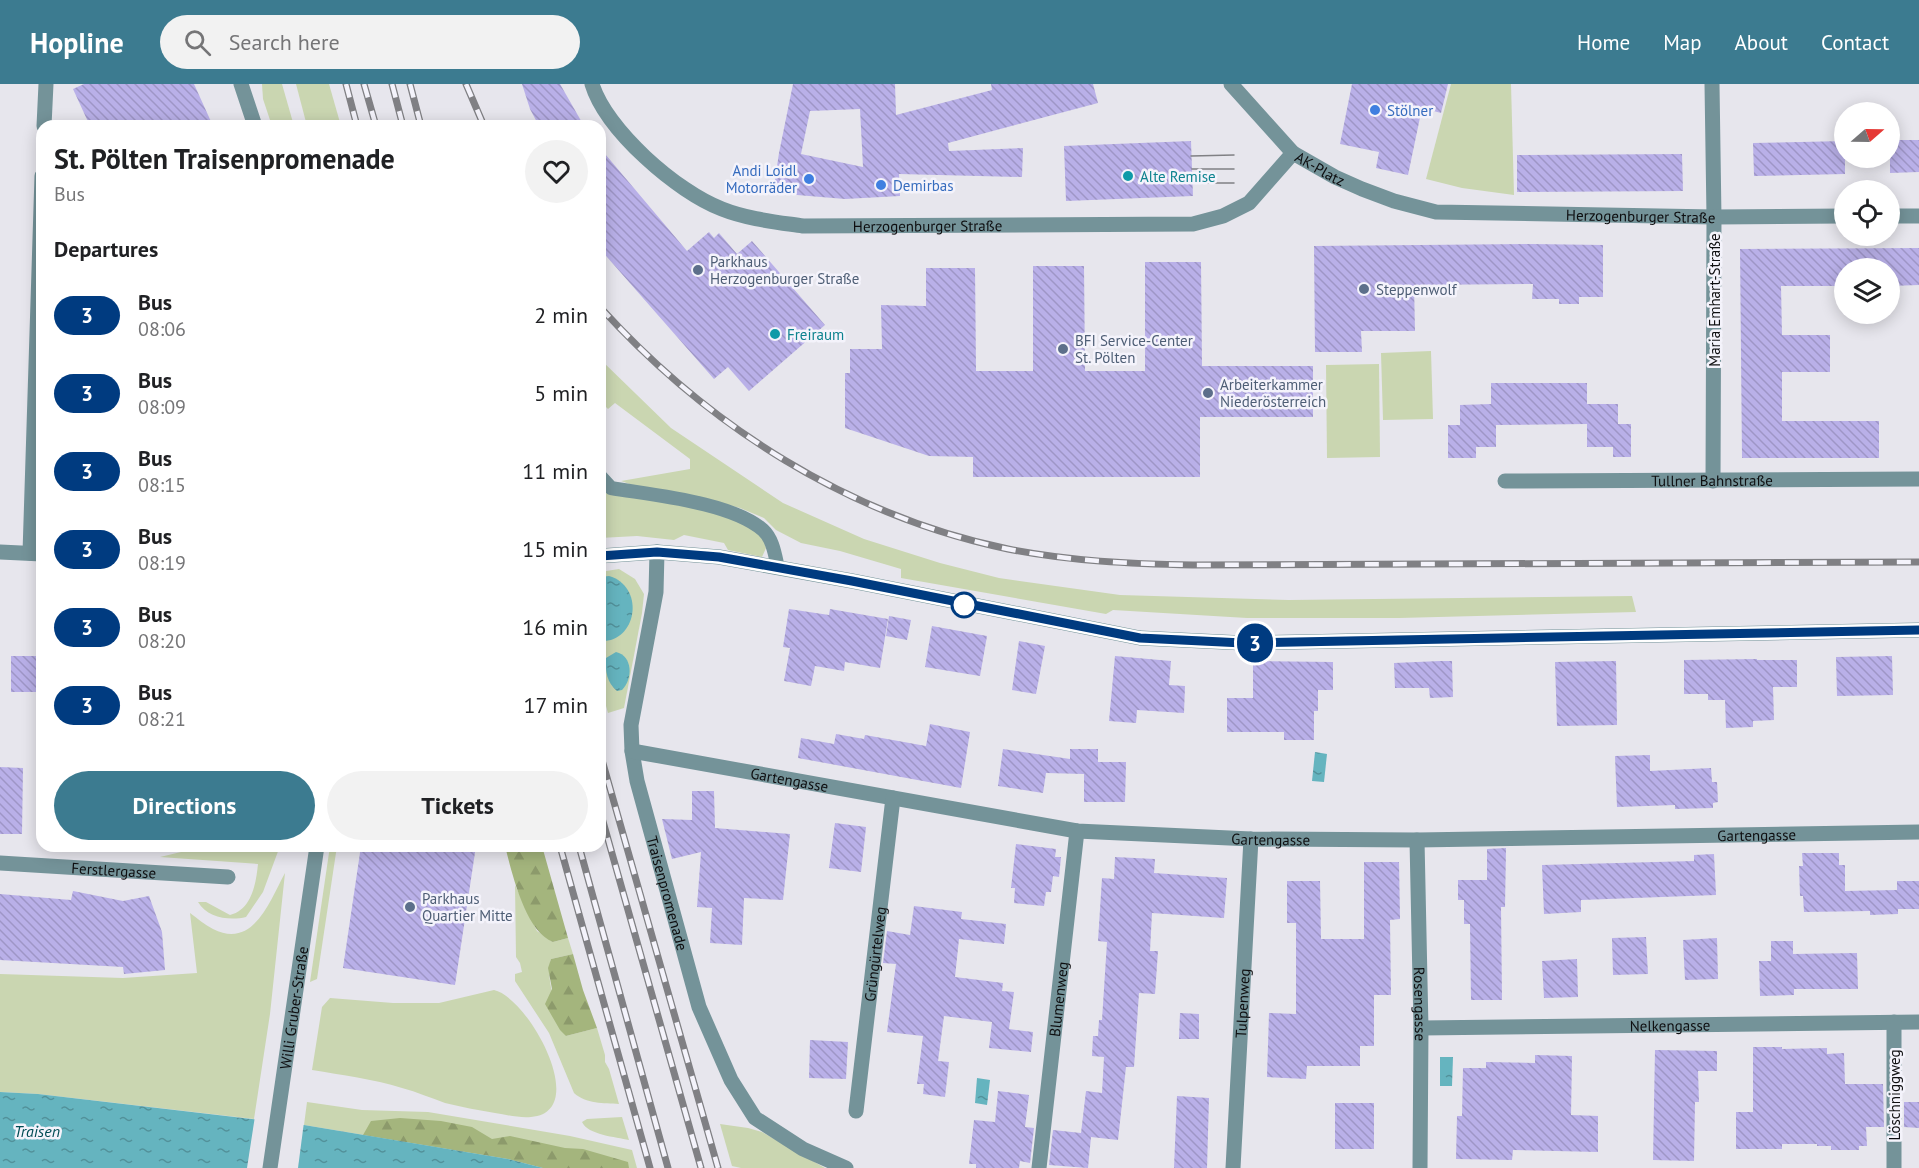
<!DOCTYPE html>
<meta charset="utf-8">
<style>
body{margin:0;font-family:"PT Sans",sans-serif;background:#f2f2f2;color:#202124;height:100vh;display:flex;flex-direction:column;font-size:22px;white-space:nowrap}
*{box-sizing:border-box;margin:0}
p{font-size:20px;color:#757577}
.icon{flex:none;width:33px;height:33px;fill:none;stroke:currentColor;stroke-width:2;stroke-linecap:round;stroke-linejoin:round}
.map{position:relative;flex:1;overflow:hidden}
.drawer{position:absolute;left:36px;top:36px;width:570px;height:732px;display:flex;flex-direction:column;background:#fff;border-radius:18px;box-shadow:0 3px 15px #0003}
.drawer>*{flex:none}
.badge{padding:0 12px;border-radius:20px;font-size:21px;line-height:39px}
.needle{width:39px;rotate:70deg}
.fabs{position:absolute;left:1834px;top:18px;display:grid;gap:12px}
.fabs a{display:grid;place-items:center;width:66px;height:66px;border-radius:50%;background:#fff;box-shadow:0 3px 15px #0003;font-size:30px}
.map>.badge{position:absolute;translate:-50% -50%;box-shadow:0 0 0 3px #fff}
h2{padding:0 18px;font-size:22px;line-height:54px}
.round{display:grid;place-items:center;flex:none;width:63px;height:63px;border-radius:32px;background:#f2f2f2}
.head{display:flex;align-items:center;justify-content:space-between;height:102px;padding:0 18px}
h1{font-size:28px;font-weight:800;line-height:45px}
.cta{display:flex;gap:12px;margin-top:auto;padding:12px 18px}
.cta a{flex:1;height:69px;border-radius:36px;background:#3c7b90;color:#fff;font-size:24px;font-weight:800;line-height:69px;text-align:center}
.cta a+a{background:#f2f2f2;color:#202124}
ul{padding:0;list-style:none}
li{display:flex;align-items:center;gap:18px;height:78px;padding:0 18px}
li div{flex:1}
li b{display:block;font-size:22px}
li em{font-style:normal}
li .badge{min-width:66px;font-weight:700;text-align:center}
header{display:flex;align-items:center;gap:36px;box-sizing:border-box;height:84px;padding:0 30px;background:#3c7b90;color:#fff}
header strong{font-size:28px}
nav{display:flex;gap:33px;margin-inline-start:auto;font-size:21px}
.search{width:420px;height:54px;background:#f2f2f2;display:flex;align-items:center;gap:15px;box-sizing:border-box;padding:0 21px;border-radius:33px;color:#757577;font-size:22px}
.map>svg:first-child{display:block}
</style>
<header>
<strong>Hopline</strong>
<div class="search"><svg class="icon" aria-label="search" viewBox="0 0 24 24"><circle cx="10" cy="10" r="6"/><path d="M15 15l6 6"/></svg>Search here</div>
<nav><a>Home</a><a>Map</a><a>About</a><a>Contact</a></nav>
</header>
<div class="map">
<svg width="1919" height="1084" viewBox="0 0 1919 1084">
<defs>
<pattern id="forest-firs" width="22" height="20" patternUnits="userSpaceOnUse" patternTransform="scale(1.5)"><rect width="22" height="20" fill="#a4b57d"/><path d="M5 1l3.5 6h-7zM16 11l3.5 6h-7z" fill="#8c9a6b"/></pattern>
<pattern id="water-ripples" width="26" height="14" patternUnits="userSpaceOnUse" patternTransform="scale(1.5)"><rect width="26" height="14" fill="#65b4bf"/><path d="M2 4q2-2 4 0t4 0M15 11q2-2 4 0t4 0" fill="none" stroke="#52919a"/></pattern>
<pattern id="building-back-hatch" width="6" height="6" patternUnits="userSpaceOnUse" patternTransform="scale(1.5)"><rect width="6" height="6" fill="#b9b0e8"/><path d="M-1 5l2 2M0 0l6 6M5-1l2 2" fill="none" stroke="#9e96c6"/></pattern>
</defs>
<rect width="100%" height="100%" fill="#e7e6ed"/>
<!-- grass -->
<g fill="#cad6b1">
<polygon points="262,0 282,0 294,42 272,42 263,15"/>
<polygon points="296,0 329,0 341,42 307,42"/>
<polygon points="1451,0 1511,0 1514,111 1462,104 1426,95"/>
<polygon points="1431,267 1433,335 1383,336 1381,269"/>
<polygon points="600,275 671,344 783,419 864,455 940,479 999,494 1120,511 1289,516 1632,512 1636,528 1399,534 1247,534 1113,526 1106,530 901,494 901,485 840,467 801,459 776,446 764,434 740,424 695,412 641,404 621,397 690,385 690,375 615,319 608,325 600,317"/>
<polygon points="1379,280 1380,373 1327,374 1326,281"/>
<polygon points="600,406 683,422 733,433 762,451 766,464 762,473 728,466 724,459 684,451 674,456 637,452 600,454"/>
<polygon points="619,485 635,495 644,510 642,529 624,624 608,629 600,601 600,488"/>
<path d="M 206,762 L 280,762 L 263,808 L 246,833 C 230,837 207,834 198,818 L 206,818 L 230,831 C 252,826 256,799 258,780 L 160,773 Z"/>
<polygon points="330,762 337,762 317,895 310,898"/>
<path d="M 285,789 L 270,930 L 254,1035 L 38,1010 L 0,1008 L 0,890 L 123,894 L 197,889 L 190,829 C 197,834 205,841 213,845 C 254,866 270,816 285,789 Z"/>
<path d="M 515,801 L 537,847 L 553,858 L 568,854 L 573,870 L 551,875 C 544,898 560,930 566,952 L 597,944 L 605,971 L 605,978 L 609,985 L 619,1020 C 604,1019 586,1020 574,1009 L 549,949 L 515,897 L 515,890 L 522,888 L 520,879 L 516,873 Z"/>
<path d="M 494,906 C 528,913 592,1028 531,1033 C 519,1034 507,1031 495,1029 C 478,1026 461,1023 445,1019 C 431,1014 417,1008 402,1004 C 373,995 342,991 312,986 L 322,923 L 330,914 L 393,919 L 439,919 Z"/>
<polygon points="307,1018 362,1026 428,1028 570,1052 632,1066 637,1084 543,1084 508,1075 304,1041"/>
<path d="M 622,1033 L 629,1056 C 616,1053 588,1051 582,1038 L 587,1035 Z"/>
<polygon points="720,1040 748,1044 762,1048 825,1084 741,1084 732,1082"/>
</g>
<!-- forest -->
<g fill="url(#forest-firs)">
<path d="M 505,762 L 542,762 L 568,854 L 553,858 C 525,847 512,789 505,762 Z"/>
<polygon points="573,870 583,906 597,944 566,952 560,946 545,920 552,905 548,884 551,875"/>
<polygon points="400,1034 441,1037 472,1043 492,1055 510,1052 565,1064 583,1065 628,1078 629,1084 543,1084 508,1075 363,1051 371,1037"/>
</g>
<!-- water -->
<g fill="url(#water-ripples)">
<path d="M 609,492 C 644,502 638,554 605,557 L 600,555 L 600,493 Z"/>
<path d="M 616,568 C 633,572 633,595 622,606 L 617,607 C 607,599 605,587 606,574 Z"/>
<polygon points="1315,668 1327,670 1324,698 1312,697"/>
<polygon points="1440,973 1453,973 1452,1002 1440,1002"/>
<polygon points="977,994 990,996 987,1021 975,1019"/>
<polygon points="0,1008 38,1010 304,1041 508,1075 543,1084 0,1084"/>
</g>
<!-- pier -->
<polygon fill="#e7e6ed" points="255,1032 304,1038 298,1084 247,1084"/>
<!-- building -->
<g fill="url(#building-back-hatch)" fill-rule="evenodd">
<polygon points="84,0 194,0 213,42 90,42 73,5"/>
<polygon points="522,0 560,0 584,42 539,42 530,25"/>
<path d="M 793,0 L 895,0 L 896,31 L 992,6 L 991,0 L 1093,0 L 1098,19 L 948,59 L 949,67 L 1023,64 L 1022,93 L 899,90 L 900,112 L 845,115 L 773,109 L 779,69 ZM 860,25 L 863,83 L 801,70 L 810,27 Z"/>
<polygon points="1352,0 1448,0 1441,29 1422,24 1408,91 1376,84 1379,68 1340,60"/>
<polygon points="1890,56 1919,56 1919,88 1890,89"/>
<polygon points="1191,57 1193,112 1066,117 1064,62"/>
<polygon points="1845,57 1845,90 1754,92 1753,59"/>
<polygon points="600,64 687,167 709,148 714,154 719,149 737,170 752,157 825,241 749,307 728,283 714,295 600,165"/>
<polygon points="1682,70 1683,107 1517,108 1517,71"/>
<polygon points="1532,160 1603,161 1603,213 1579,213 1579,220 1559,220 1559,215 1532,215 1533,200 1414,201 1415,247 1361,247 1362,268 1315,268 1314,162"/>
<polygon points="1919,164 1919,201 1890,202 1890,184 1845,184 1845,202 1781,202 1782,251 1830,251 1830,288 1782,288 1782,337 1879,337 1879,374 1742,374 1740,165"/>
<polygon points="1145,178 1201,178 1202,282 1313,282 1313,333 1200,333 1200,393 973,393 973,373 929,372 845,344 845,289 850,289 850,265 882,265 881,221 926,222 926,184 975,184 976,287 1033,287 1033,182 1084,182 1085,287 1145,287"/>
<polygon points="1491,299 1587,299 1587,320 1618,320 1618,340 1631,340 1631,373 1613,373 1613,363 1587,363 1587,340 1496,341 1496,363 1476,363 1476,374 1448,374 1448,341 1460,341 1460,321 1491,320"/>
<polygon points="789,525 829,531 830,525 888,535 880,584 845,578 844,587 815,582 811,602 784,597 790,564 783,563"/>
<polygon points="889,532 911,536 907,556 886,552"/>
<polygon points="932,542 987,552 980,592 925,583"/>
<polygon points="1019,557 1045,562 1036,610 1012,606"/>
<rect x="11" y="572" width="31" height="36"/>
<polygon points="1115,572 1171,577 1169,601 1185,602 1184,629 1137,626 1136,639 1109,637"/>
<polygon points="1892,572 1893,611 1837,612 1836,573"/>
<polygon points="1757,575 1757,576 1797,576 1797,603 1773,603 1774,636 1753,637 1753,643 1726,644 1725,616 1708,616 1708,610 1684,610 1684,576"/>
<polygon points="1253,577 1333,578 1333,606 1318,606 1318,627 1314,627 1314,656 1284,656 1284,648 1227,648 1227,614 1253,614"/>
<polygon points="1440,577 1452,577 1453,613 1430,614 1429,604 1395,604 1394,579"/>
<polygon points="1616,577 1617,641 1557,642 1555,578"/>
<polygon points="930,640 970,648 961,704 798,674 801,654 834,660 836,650 864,655 865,651 926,662"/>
<polygon points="1003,665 1070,675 1070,665 1098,665 1098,678 1126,678 1125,718 1084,718 1084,690 1046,689 1043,709 998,702"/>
<polygon points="1650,671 1650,687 1711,684 1712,698 1717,698 1718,718 1713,719 1713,724 1675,725 1675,721 1617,723 1615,672"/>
<polygon points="0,683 23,684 22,750 0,750"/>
<polygon points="692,707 714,707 715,744 790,750 783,816 744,814 742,861 710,859 712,824 697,823 701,768 672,775 662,735 692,736"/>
<polygon points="835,739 866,743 861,788 829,784"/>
<polygon points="1016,760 1056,765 1055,773 1061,773 1059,793 1053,792 1051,808 1046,808 1044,822 1014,819 1015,804 1011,804"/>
<polygon points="361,762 476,762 455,901 343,884"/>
<polygon points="1506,764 1505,823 1501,823 1502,916 1471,916 1470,840 1464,840 1464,816 1458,816 1458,796 1487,796 1487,765"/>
<polygon points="1802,769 1839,769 1839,781 1845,781 1845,807 1897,806 1897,797 1919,797 1919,825 1898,825 1898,830 1870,831 1870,827 1804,828 1803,812 1800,812 1799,782 1803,782"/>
<polygon points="1714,770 1716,811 1581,816 1581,828 1544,830 1542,781 1694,777 1694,771"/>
<polygon points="1115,773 1155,775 1154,789 1227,794 1224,834 1152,829 1150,867 1158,867 1155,910 1139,909 1134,983 1126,983 1118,1056 1091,1053 1088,1084 1049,1081 1053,1046 1081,1049 1086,1007 1102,1009 1104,973 1092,972 1093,952 1098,952 1099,936 1102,936 1107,858 1098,857 1102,794 1114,795"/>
<polygon points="1364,778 1399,778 1400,835 1390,836 1391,911 1374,911 1374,962 1360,962 1360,982 1307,982 1306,995 1267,993 1269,929 1296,930 1296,839 1287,839 1287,797 1320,797 1321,855 1364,855"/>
<polygon points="73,807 123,817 149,812 162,848 165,886 124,890 123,883 0,876 0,810 71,816"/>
<polygon points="914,822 962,828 961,835 1006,840 1004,860 959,855 955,893 1003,899 1002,907 1014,908 1009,945 1033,948 1031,968 989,964 992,938 944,932 938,977 949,978 945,1013 923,1010 924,1000 917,1000 923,952 887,948 896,880 883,879 887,847 910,851"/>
<polygon points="1646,853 1648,890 1613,891 1612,854"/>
<polygon points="1717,854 1718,895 1685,896 1683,856"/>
<polygon points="1771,857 1793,857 1793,870 1857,869 1858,905 1794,905 1794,911 1760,912 1759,877 1771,877"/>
<polygon points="1577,875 1578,913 1544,914 1542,877"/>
<polygon points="1180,929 1199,930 1199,955 1179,955"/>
<polygon points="810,956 848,958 846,995 809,994"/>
<polygon points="1753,963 1782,963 1782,965 1827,964 1827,970 1844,969 1845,1000 1883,1000 1884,1043 1866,1043 1867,1062 1859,1062 1859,1066 1831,1066 1831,1062 1817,1062 1817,1060 1782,1060 1782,1065 1736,1065 1736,1028 1753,1028"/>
<polygon points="1655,966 1717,967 1717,987 1698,987 1699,1018 1695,1018 1694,1077 1653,1076"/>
<polygon points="1535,971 1572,972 1571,1031 1598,1032 1598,1068 1513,1066 1512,1076 1456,1075 1457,1032 1462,1032 1463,984 1486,984 1486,978 1535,979"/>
<polygon points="998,1007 1029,1011 1025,1043 1034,1044 1030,1079 1020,1077 1019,1084 976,1084 976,1080 969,1080 974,1036 995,1038"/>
<polygon points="1177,1012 1209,1014 1207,1084 1174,1084"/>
<polygon points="1904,1018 1919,1018 1919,1044 1904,1043"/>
<rect x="1335" y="1019" width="39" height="46"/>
</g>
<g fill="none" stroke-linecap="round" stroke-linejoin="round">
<!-- service -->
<path stroke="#749399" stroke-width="14" d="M 600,392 L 611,404 C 652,411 731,418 763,446 C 773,455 775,471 778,484"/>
<!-- minor -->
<g stroke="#749399" stroke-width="15">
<path id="s1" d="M 592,0 C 606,46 677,108 722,125 C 747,135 776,138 803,142 L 1193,140 L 1223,132 L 1249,119 L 1293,69"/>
<polyline points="1712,0 1714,133 1713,397"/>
<polyline points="44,42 46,0"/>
<path id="s2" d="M 1505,397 L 1919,395"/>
<polyline points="0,468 42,470"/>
<path id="s3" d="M 657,468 L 656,508 L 631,641 L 632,667 L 637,697 L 699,923 L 731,996 L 755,1034 L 803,1065 L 846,1084"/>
<polyline points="30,469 42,92"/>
<polyline points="600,472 657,468 719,473 852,497 1140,554 1243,559 1919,546"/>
<path id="s4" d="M 632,667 L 1077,747 L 1251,755 L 1417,756 L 1919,748"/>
<path id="s5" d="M 1417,756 L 1421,944 L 1420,1084"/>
<path id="s6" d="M 0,779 L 228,793"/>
<path id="s7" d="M 1421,944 L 1919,938"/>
<path id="s8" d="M 856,1027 L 893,714"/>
<path id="s9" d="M 1039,1084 L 1077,747"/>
<path id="s10" d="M 1233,1084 L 1251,755"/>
<polyline points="1894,1084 1894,938"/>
</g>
<!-- tertiary -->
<g stroke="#749399" stroke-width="15">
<polyline points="241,0 255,42"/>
<path id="s11" d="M 1231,0 L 1293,69 L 1335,93 L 1362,105 L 1394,117 L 1436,128 L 1714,133 L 1845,132"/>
<polyline points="1890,132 1919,132"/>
<path id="s12" d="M 270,1084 L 317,762"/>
</g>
<!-- tram -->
<g stroke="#808084" stroke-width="1.5">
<polyline points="1191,72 1234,71"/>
<polyline points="1192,85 1234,85"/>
<polyline points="1192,99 1234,99"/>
</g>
<!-- rail casing -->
<g stroke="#808084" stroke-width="7">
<g id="rail">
<polyline points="346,0 357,42"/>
<polyline points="364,0 376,42"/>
<polyline points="392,0 403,42"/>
<polyline points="410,0 421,42"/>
<polyline points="466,0 484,42"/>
<path d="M 600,223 C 708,342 849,432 1008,465 C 1069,477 1131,480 1193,481 L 1919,478"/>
<polyline points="600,669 718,1084"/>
<polyline points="600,727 701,1084"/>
<polyline points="560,762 650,1084"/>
<polyline points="579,762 668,1084"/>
</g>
</g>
<!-- rail -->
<use href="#rail" stroke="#f4f3fb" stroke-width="4.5" stroke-dasharray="14" stroke-linecap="butt"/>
</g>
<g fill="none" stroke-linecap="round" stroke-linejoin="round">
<!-- line casing -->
<g stroke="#fff" stroke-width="14">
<polyline id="line" points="600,472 657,468 719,473 852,497 1140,554 1243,559 1919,546"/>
</g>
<!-- line -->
<use href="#line" stroke="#003b80" stroke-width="9"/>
</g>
<!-- markers -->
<g fill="#3f7fe0" stroke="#f4f3fb" stroke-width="2">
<circle cx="1375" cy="26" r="6"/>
<circle cx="809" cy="95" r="6"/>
<circle cx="881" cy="101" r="6"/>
</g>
<g fill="#0f9aa8" stroke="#f4f3fb" stroke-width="2">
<circle cx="1128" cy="92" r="6"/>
<circle cx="775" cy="250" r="6"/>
</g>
<g fill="#5c6f8a" stroke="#f4f3fb" stroke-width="2">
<circle cx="698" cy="186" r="6"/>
<circle cx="1364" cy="205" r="6"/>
<circle cx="1063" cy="265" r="6"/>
<circle cx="1208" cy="309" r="6"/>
<circle cx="410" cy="823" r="6"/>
</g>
<circle fill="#fff" stroke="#003b80" stroke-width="3" cx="964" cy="521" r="12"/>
<g text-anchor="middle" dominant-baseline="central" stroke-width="5" stroke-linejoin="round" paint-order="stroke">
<!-- shop labels -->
<g font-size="15" fill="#366cbe" stroke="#f4f3fb" text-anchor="start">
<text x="1387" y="26">Stölner</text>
<text x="797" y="86" text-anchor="end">Andi Loidl<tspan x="797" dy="17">Motorräder</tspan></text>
<text x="893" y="101">Demirbas</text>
</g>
<!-- street labels -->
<g font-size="15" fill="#0e0e10" stroke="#f4f3fb">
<text stroke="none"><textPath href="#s11" startOffset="124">AK-Platz</textPath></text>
<text stroke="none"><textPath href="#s11" startOffset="453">Herzogenburger Straße</textPath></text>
<text stroke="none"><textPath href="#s1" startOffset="392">Herzogenburger Straße</textPath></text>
<text transform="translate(1714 216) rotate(-90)">Maria Emhart-Straße</text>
<text stroke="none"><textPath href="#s2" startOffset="207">Tullner Bahnstraße</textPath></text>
<text stroke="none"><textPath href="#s4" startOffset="160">Gartengasse</textPath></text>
<text stroke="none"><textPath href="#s4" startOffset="1132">Gartengasse</textPath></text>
<text stroke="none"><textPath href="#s4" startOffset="646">Gartengasse</textPath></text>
<text stroke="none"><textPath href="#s6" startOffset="114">Ferstlergasse</textPath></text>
<text stroke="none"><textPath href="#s3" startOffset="348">Traisenpromenade</textPath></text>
<text stroke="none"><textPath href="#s8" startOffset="158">Grüngürtelweg</textPath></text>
<text stroke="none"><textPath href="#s9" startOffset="170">Blumenweg</textPath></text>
<text stroke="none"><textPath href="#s10" startOffset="165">Tulpenweg</textPath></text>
<text stroke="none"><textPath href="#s5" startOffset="164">Rosengasse</textPath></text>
<text stroke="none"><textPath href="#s12" startOffset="162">Willi Gruber-Straße</textPath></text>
<text stroke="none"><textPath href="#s7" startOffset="249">Nelkengasse</textPath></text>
<text transform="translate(1894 1011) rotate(-90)">Löschniggweg</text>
</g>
<!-- culture labels -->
<g font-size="15" fill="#0d838f" stroke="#f4f3fb" text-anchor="start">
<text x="1140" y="92">Alte Remise</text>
<text x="787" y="250">Freiraum</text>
</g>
<!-- service labels -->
<g font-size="15" fill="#4e5e75" stroke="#f4f3fb" text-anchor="start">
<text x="710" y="177">Parkhaus<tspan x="710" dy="17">Herzogenburger Straße</tspan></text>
<text x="1376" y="205">Steppenwolf</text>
<text x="1075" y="256">BFI Service-Center<tspan x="1075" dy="17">St. Pölten</tspan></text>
<text x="1220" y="300">Arbeiterkammer<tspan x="1220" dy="17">Niederösterreich</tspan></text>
<text x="422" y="814">Parkhaus<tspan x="422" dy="17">Quartier Mitte</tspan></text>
</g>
<!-- water labels -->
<g font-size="16" font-style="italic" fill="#004c54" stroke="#f4f3fb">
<text x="37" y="1047">Traisen</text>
</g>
</g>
</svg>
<div class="fabs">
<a><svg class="needle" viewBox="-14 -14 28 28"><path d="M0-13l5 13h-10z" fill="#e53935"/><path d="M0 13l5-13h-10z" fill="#757577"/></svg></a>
<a><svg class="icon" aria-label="locate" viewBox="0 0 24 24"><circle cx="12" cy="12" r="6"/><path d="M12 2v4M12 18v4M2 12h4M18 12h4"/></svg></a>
<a><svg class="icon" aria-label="layers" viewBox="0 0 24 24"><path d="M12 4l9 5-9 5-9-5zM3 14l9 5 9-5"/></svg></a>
</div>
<b class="badge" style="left:1255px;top:559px;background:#003b80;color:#fff">3</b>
<section class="drawer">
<div class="head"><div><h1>St. Pölten Traisenpromenade</h1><p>Bus</p></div><a class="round"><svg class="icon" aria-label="heart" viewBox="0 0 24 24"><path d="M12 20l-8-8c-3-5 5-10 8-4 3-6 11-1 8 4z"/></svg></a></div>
<h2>Departures</h2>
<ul>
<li><span class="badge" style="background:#003b80;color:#fff">3</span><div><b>Bus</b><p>08:06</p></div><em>2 min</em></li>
<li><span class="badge" style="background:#003b80;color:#fff">3</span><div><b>Bus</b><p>08:09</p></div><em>5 min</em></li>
<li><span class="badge" style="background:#003b80;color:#fff">3</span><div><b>Bus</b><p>08:15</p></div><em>11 min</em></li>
<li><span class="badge" style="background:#003b80;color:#fff">3</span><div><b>Bus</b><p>08:19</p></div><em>15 min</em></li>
<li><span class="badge" style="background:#003b80;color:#fff">3</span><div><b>Bus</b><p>08:20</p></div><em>16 min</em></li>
<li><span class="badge" style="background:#003b80;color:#fff">3</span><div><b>Bus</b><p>08:21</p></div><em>17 min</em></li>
</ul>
<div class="cta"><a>Directions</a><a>Tickets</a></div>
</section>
</div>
